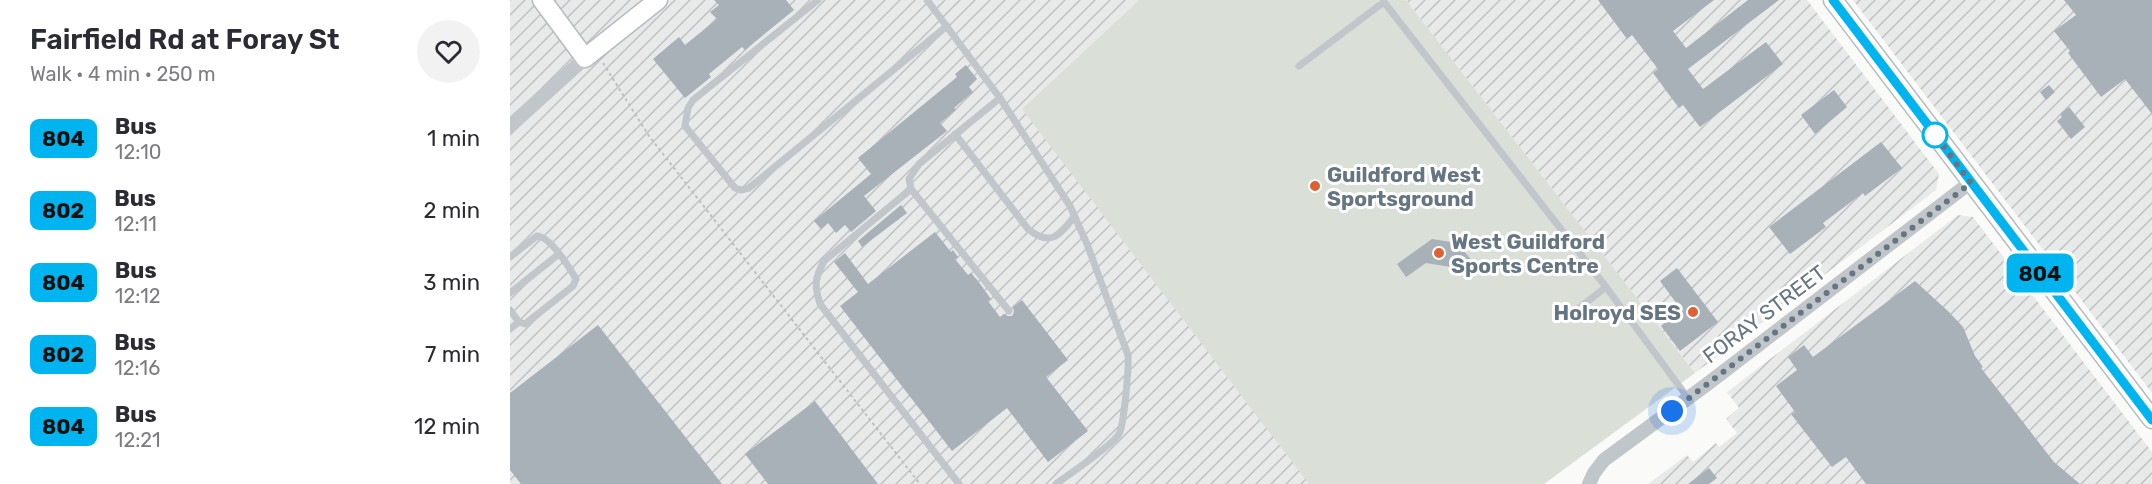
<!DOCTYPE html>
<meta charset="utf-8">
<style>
body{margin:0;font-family:Rubik,sans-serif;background:#f2f2f3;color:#2b2b33;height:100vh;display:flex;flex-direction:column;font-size:22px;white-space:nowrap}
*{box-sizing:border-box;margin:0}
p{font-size:20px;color:#7c7c81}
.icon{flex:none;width:33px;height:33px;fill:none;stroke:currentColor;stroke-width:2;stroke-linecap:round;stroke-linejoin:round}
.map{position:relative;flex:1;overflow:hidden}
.panel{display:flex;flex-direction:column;background:#fff;width:510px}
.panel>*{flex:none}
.badge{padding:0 12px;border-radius:9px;font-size:21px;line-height:39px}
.you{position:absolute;width:30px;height:30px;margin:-15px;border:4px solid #fff;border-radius:50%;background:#1a73e8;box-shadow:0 0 0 9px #1a73e833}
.map>.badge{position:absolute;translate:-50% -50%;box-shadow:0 0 0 3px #fff}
.round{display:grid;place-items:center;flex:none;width:63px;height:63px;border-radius:32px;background:#f2f2f3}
.summary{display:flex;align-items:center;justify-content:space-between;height:102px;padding:0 30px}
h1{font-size:28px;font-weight:600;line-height:45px}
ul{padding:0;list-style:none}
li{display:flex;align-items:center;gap:18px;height:72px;padding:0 30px}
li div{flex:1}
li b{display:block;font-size:22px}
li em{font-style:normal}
li .badge{min-width:66px;font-weight:700;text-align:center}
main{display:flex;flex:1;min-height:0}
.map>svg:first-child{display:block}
</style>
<main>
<section class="panel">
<div class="summary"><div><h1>Fairfield Rd at Foray St</h1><p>Walk · 4 min · 250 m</p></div><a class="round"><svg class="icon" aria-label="heart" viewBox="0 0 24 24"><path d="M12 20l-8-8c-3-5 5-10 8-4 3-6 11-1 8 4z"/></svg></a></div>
<ul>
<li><span class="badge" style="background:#00b5ef;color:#111">804</span><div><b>Bus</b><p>12:10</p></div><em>1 min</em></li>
<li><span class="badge" style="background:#00b5ef;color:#111">802</span><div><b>Bus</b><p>12:11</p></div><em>2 min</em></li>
<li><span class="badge" style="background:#00b5ef;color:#111">804</span><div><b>Bus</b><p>12:12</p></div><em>3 min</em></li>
<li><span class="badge" style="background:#00b5ef;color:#111">802</span><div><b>Bus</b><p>12:16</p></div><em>7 min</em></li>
<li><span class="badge" style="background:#00b5ef;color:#111">804</span><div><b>Bus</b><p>12:21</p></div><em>12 min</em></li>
</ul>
</section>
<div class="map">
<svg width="1642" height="484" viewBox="0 0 1642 484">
<defs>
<pattern id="industrial-furrows" width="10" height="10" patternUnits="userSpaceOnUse" patternTransform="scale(1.5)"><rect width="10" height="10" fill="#e8e9e9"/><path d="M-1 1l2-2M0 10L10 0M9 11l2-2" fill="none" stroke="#c0c1c2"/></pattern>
</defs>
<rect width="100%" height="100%" fill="#fafaf8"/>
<!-- industrial -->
<g fill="url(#industrial-furrows)">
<polygon points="0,0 629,0 512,109 813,484 0,484"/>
<polygon points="896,0 1297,0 1429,174 1426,190 1185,373"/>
<polygon points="1343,0 1642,0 1642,393"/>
<polygon points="1448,215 1463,217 1642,452 1642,484 1138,484 1177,455 1183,462 1206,443 1209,447 1227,433 1216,419 1229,408 1217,392"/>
</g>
<!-- green -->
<polygon fill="#dadfd7" points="629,0 896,0 1185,373 1034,484 799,484 512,109"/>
<!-- building -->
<g fill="#a8b1b7">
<polygon points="204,0 276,0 284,10 235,50 232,47 199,74 201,77 175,98 143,59 169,37 175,45 207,19 200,12 209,5"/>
<polygon points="1088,0 1204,0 1163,31 1176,48 1238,0 1269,0 1178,69 1193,89 1256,42 1273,64 1190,127 1173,105 1169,108 1143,73 1148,69 1122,35 1117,39"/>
<polygon points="1554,0 1642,0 1642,114 1615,79 1591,97 1558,53 1560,51 1544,31 1566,15"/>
<polygon points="456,65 467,79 459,87 463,92 444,108 446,110 430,123 437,131 354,196 366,211 341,232 335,225 326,233 318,223 311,229 304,221 361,174 348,158 447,77 445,74"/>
<polygon points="1539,85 1545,92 1536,100 1530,92"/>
<polygon points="1324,90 1337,107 1305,134 1291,115"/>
<polygon points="1559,107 1575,127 1561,139 1547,121 1552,117 1550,114"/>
<polygon points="1371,142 1392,168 1355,196 1353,193 1313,223 1316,227 1280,254 1259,227"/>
<polygon points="391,205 397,213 352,247 348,241"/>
<polygon points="425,232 441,252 443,250 448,257 445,259 458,275 461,273 468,281 481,299 478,301 490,317 494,314 498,316 502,316 504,312 503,307 512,300 558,360 536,377 578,431 538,462 497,408 442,451 330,306 348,292 324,262 335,253 358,284"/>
<polygon points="922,239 947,243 964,263 949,276 941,267 916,263 896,277 887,264"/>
<polygon points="1167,268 1208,322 1170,351 1151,326 1170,308 1150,281"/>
<polygon points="1405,281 1439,312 1453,327 1465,356 1473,367 1471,368 1544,462 1570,484 1356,484 1336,457 1322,467 1281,414 1285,412 1266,386 1287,370 1278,357 1294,345 1303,357"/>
<polygon points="88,325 212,484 11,484 0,470 0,393"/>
<polygon points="305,401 368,484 258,484 235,454"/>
<polygon points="1199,468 1207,478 1199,484 1178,484"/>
</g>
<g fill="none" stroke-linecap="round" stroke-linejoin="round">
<!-- secondary casing -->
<g stroke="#b6bbc0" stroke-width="21">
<g id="secondary">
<polyline points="32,0 75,58 148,0"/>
<polyline points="1323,0 1642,419"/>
</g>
</g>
<!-- path -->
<polyline stroke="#bcbfc2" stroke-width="2" stroke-dasharray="3 3" stroke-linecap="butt" points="93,63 139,136 410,484"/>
<!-- lane -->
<g stroke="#c1c6ca" stroke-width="7">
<polyline points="308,0 183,100 178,108 175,126 225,188 231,190 239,188 437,26"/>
<path d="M 417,0 L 490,98 L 560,206 L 577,244 L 618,355 C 619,367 614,425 609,434 C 603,445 558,475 546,484"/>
<polyline points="789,66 874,2 1096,287 1178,398"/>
<polyline points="490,98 409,164 399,179 401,189 499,311"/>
<path d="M 445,134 L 518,229 C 540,247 549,236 564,217"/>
<path d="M 401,189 L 314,261 C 305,278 304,285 310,304 L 449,484"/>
<path d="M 0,257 L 27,236 C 41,237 59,267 66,279 L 63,286 L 15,324 L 9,322 L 0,310"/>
<polyline points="0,293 49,254"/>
<polyline points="1059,316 1096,287"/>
<polyline points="0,329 9,322"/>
</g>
<!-- street -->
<g stroke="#c1c6ca" stroke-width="14">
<polyline points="0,126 75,58"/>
<polyline points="1079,484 1084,473 1094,460 1196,385 1461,182"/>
</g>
<!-- secondary -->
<use href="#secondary" stroke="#fff" stroke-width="18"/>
</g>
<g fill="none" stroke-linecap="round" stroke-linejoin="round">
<!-- line casing -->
<g stroke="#fff" stroke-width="14">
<polyline id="line" points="1323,0 1642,420"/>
</g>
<!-- line -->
<use href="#line" stroke="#00b5ef" stroke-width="9"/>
<!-- walk -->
<polyline stroke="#667582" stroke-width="6" stroke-dasharray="0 10.8" points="1162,411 1461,183 1425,135"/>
</g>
<!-- markers -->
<circle fill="#fff" stroke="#00b5ef" stroke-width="3" cx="1425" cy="135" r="12"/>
<g fill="#dd6134" stroke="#fff" stroke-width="2">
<circle cx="805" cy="186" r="6"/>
<circle cx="929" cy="253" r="6"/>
<circle cx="1183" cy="312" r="6"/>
</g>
<g text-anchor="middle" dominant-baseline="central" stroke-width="6" stroke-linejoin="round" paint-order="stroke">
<!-- poi labels -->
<g font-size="21" font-weight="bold" fill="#667582" stroke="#fff" text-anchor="start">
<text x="817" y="174">Guildford West<tspan x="817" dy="24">Sportsground</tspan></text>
<text x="941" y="241">West Guildford<tspan x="941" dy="24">Sports Centre</tspan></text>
<text x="1171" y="312" text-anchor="end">Holroyd SES</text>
</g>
<!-- street labels -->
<g font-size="21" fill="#667582" stroke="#fff">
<text transform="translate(1254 314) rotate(-37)">FORAY STREET</text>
</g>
</g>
</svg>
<div class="you" style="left:1162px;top:411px"></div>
<b class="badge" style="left:1530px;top:273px;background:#00b5ef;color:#111">804</b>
</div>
</main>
